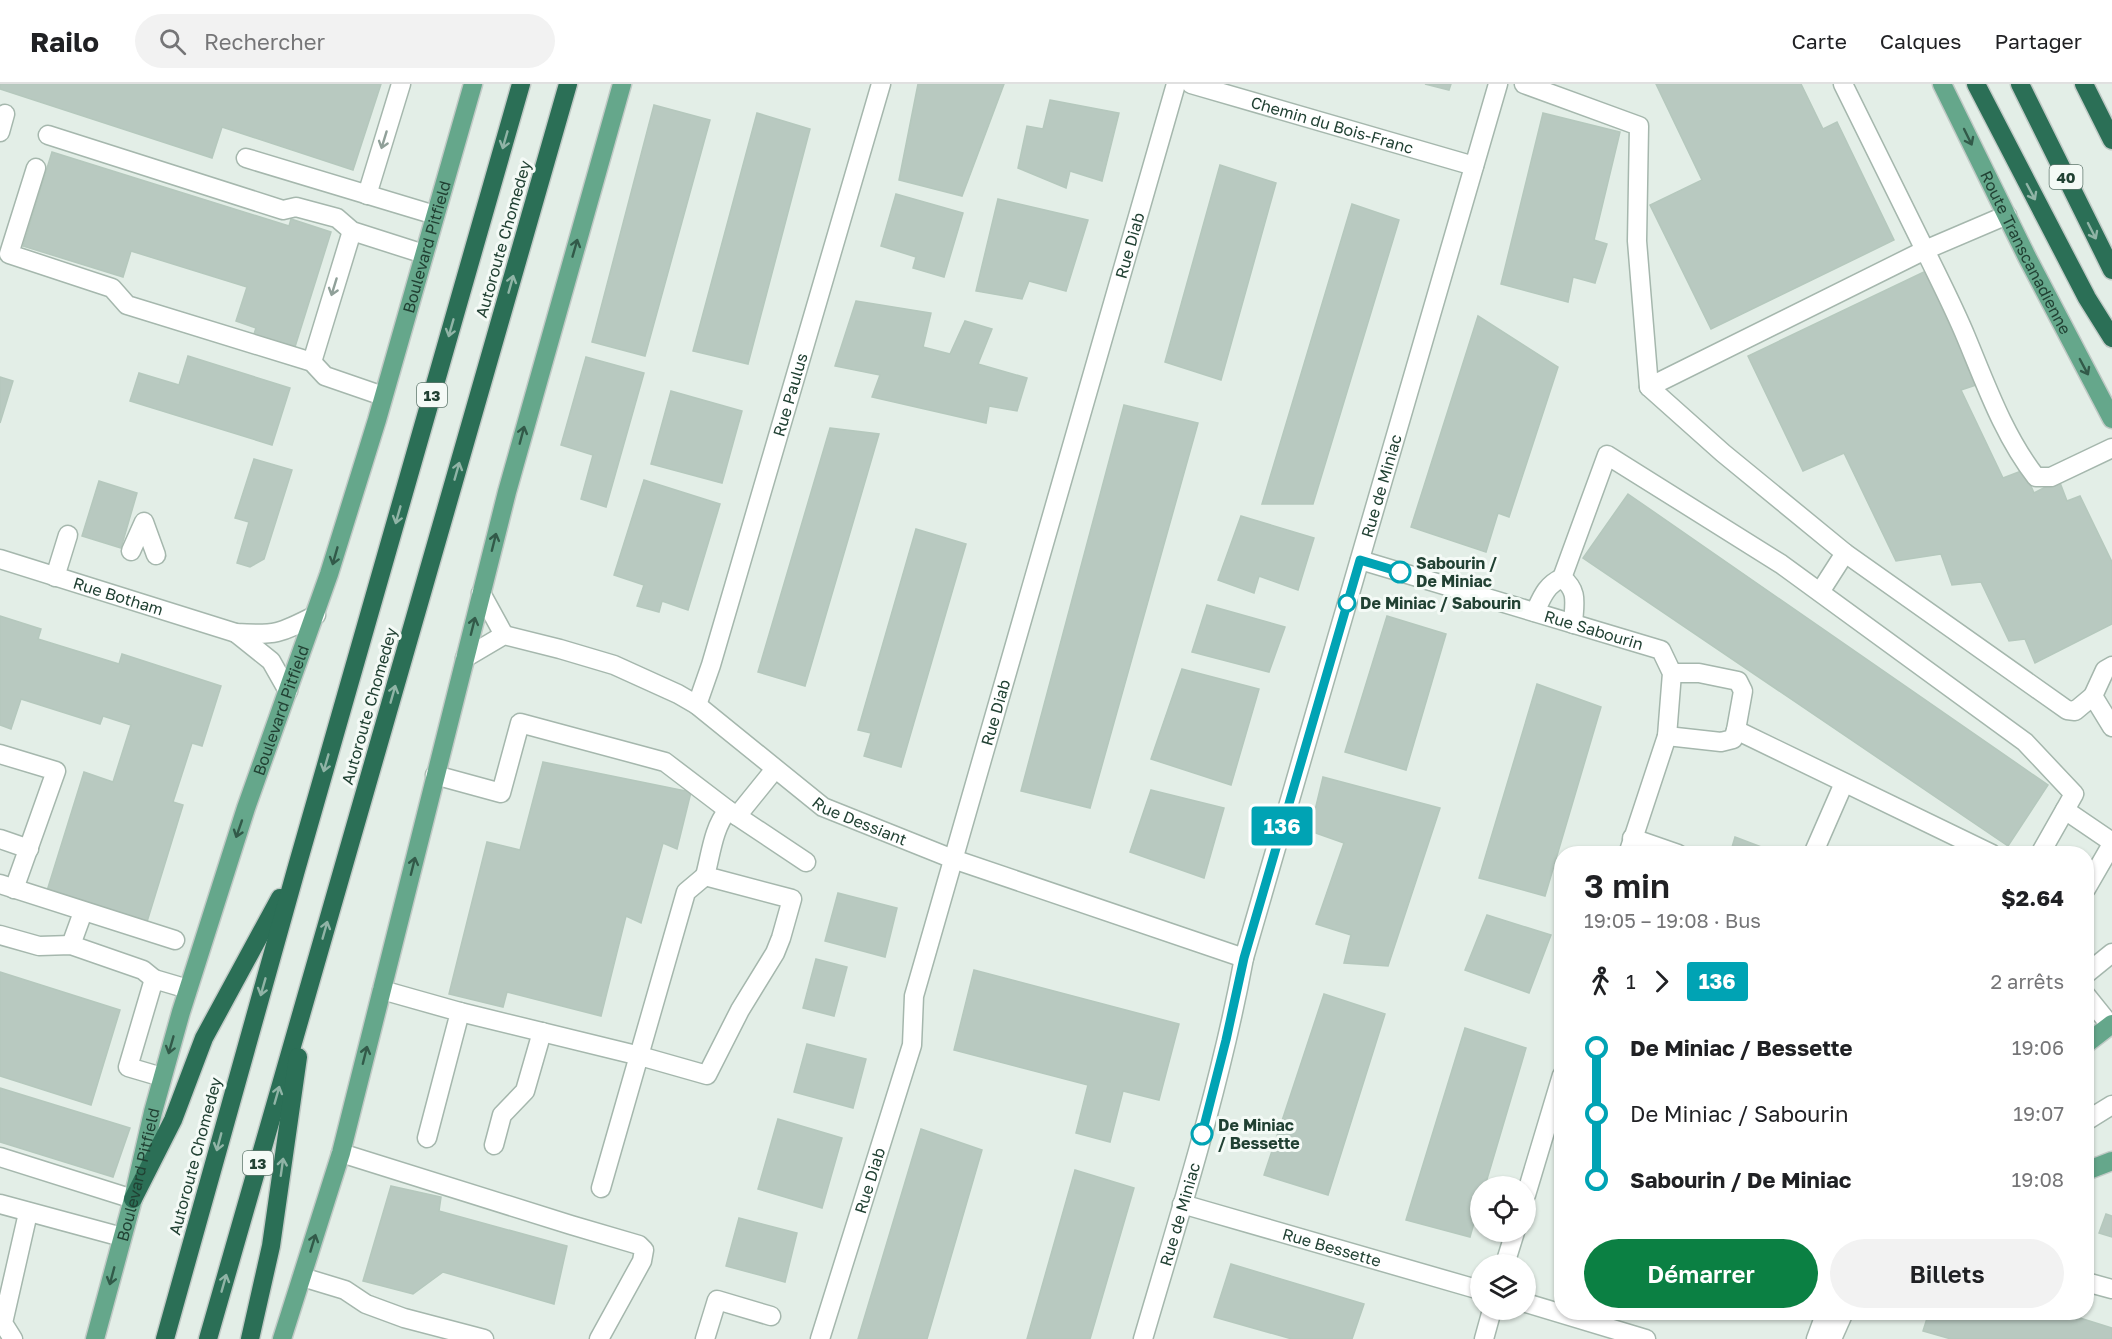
<!DOCTYPE html>
<html lang="fr">
<meta charset="utf-8">
<style>
body{margin:0;font-family:"Golos Text",sans-serif;background:#f2f2f2;color:#202124;height:100vh;display:flex;flex-direction:column;font-size:22px;white-space:nowrap}
*{box-sizing:border-box;margin:0}
p{font-size:20px;color:#757577}
.icon{flex:none;width:33px;height:33px;fill:none;stroke:currentColor;stroke-width:2;stroke-linecap:round;stroke-linejoin:round}
.map{position:relative;flex:1;overflow:hidden}
.panel{position:absolute;left:1554px;top:762px;width:540px;height:474px;display:flex;flex-direction:column;background:#fff;border-radius:24px;box-shadow:0 2px 4px #0004}
.panel>*{flex:none}
.badge{padding:0 12px;border-radius:4px;font-size:21px;line-height:39px}
.controls{position:absolute;left:1470px;top:1092px;display:grid;gap:12px}
.controls a{display:grid;place-items:center;width:66px;height:66px;border-radius:50%;background:#fff;box-shadow:0 2px 4px #0004;font-size:30px}
.map>.badge{position:absolute;translate:-50% -50%;box-shadow:0 0 0 3px #fff}
.legs{display:flex;align-items:center;gap:9px;height:66px;padding:0 30px;font-size:20px}
.legs p{margin-inline-start:auto}
.head{display:flex;align-items:center;justify-content:space-between;height:102px;padding:0 30px}
h1{font-size:33px;font-weight:600;line-height:45px}
.action{display:flex;gap:12px;margin-top:auto;padding:12px 30px}
.action a{flex:1;height:69px;border-radius:36px;background:#0b8043;color:#fff;font-size:24px;font-weight:600;line-height:69px;text-align:center}
.action a+a{background:#f2f2f2;color:#202124}
ul{padding:0 30px;list-style:none}
li{display:flex;align-items:center;gap:21px;height:66px;font-size:22px}
li i{display:grid;place-items:center;width:9px;height:100%;margin:0 8px;background:currentColor}
li i::after{content:'';width:15px;height:15px;margin:-8px;border:4px solid;border-radius:50%;background:#fff}
li p{margin-inline-start:auto}
li:first-child i{background:linear-gradient(#0000 50%,currentColor 0)}
li:last-child i{background:linear-gradient(currentColor 50%,#0000 0)}
header{display:flex;align-items:center;gap:36px;box-sizing:border-box;height:84px;padding:0 30px;background:#fff;border-bottom:2px solid #e0e0e0}
header strong{font-size:28px}
nav{display:flex;gap:33px;margin-inline-start:auto;font-size:21px}
.search{width:420px;height:54px;background:#f2f2f2;display:flex;align-items:center;gap:15px;box-sizing:border-box;padding:0 21px;border-radius:33px;color:#757577;font-size:22px}
.map>svg:first-child{display:block}
</style>
<header>
<strong>Railo</strong>
<div class="search"><svg class="icon" aria-label="search" viewBox="0 0 24 24"><circle cx="10" cy="10" r="6"/><path d="M15 15l6 6"/></svg>Rechercher</div>
<nav><a>Carte</a><a>Calques</a><a>Partager</a></nav>
</header>
<div class="map">
<svg width="2112" height="1255" viewBox="0 0 2112 1255">
<rect width="100%" height="100%" fill="#e3eee7"/>
<!-- building -->
<g fill="#b8c9c0" stroke="#b5c8bd" stroke-width="1.5">
<polygon points="0,0 381,0 353,86 222,43 212,74 0,5"/>
<polygon points="918,0 1004,0 962,112 899,96"/>
<polygon points="1425,0 1451,0 1449,6"/>
<polygon points="1656,0 1801,0 1823,45 1837,38 1894,156 1711,245 1650,121 1702,96"/>
<polygon points="1050,16 1119,29 1102,97 1070,87 1066,104 1018,84 1027,42 1043,45"/>
<polygon points="654,21 710,36 645,272 592,258"/>
<polygon points="757,29 810,45 748,280 693,267"/>
<polygon points="1543,29 1620,48 1594,156 1607,160 1595,199 1573,193 1568,218 1501,200"/>
<polygon points="52,68 289,142 291,135 331,148 294,266 253,253 256,244 236,237 247,203 131,167 123,193 23,162"/>
<polygon points="1220,81 1276,99 1221,296 1165,278"/>
<polygon points="896,110 963,129 944,193 913,184 916,173 881,162"/>
<polygon points="998,115 1088,136 1066,207 1029,197 1022,215 976,207"/>
<polygon points="1352,120 1399,136 1313,420 1262,420"/>
<polygon points="1928,186 1982,299 1961,306 2003,394 2024,386 2034,409 2059,396 2067,417 2080,412 2112,478 2112,540 2035,579 2025,555 2009,557 1981,498 1952,501 1941,470 1896,477 1844,369 1803,387 1748,272"/>
<polygon points="856,217 931,229 923,263 950,270 965,237 992,245 978,280 1027,294 1017,327 989,322 986,339 872,313 880,291 835,282"/>
<polygon points="1478,232 1558,283 1509,433 1498,429 1486,468 1411,443"/>
<polygon points="188,272 290,304 272,361 130,317 139,289 179,301"/>
<polygon points="586,273 644,289 606,423 581,415 593,371 561,361"/>
<polygon points="0,293 13,297 0,339"/>
<polygon points="671,307 742,327 722,399 651,380"/>
<polygon points="1124,321 1198,339 1090,724 1021,707"/>
<polygon points="830,344 879,350 805,602 758,588"/>
<polygon points="254,375 292,386 264,475 250,483 237,479 249,438 235,434"/>
<polygon points="644,396 720,420 688,526 662,517 659,528 637,522 644,501 614,491"/>
<polygon points="99,397 137,409 121,464 82,452"/>
<polygon points="1628,410 2048,701 2008,762 1583,474"/>
<polygon points="1241,432 1314,454 1298,506 1259,492 1254,509 1218,496"/>
<polygon points="916,445 966,460 901,683 864,672 871,649 858,646"/>
<polygon points="1207,521 1285,543 1269,588 1192,568"/>
<polygon points="0,532 41,545 38,555 119,580 122,570 221,602 202,662 192,659 173,718 183,721 146,841 46,810 84,688 113,698 131,641 103,632 100,640 21,615 11,645 0,641"/>
<polygon points="1387,532 1446,550 1406,686 1345,668"/>
<polygon points="1182,585 1259,605 1231,701 1151,675"/>
<polygon points="1537,600 1601,623 1545,812 1479,794"/>
<polygon points="543,678 691,708 677,765 663,759 641,839 626,832 601,932 507,908 503,923 449,910 487,758 520,766"/>
<polygon points="1323,693 1440,724 1388,882 1344,879 1351,851 1316,840 1344,759 1310,747"/>
<polygon points="1151,706 1224,724 1204,794 1130,768"/>
<polygon points="1735,753 1780,770 1730,770"/>
<polygon points="838,809 897,824 885,873 825,857"/>
<polygon points="1487,831 1551,851 1529,909 1465,886"/>
<polygon points="816,875 847,883 834,932 803,924"/>
<polygon points="974,886 1179,940 1159,1016 1123,1007 1110,1058 1076,1049 1088,1001 954,966"/>
<polygon points="0,888 120,926 91,1021 0,992"/>
<polygon points="1324,910 1385,930 1328,1111 1264,1091"/>
<polygon points="1465,944 1526,964 1485,1102 1480,1102 1480,1118 1470,1153 1406,1136"/>
<polygon points="807,960 866,975 853,1024 794,1008"/>
<polygon points="0,1004 130,1044 113,1093 0,1058"/>
<polygon points="778,1035 842,1054 822,1124 758,1105"/>
<polygon points="921,1045 982,1066 927,1255 858,1255"/>
<polygon points="1075,1086 1134,1104 1090,1255 1027,1255"/>
<polygon points="391,1102 441,1113 439,1127 567,1162 554,1220 443,1188 413,1210 363,1197"/>
<polygon points="2106,1130 2112,1132 2112,1153 2099,1149"/>
<polygon points="739,1134 797,1149 785,1198 726,1182"/>
<polygon points="1231,1180 1364,1220 1352,1255 1292,1255 1214,1233"/>
<polygon points="1929,1228 2061,1228 2112,1244 2112,1255 1951,1255 1923,1247"/>
</g>
<g fill="none" stroke-linecap="round" stroke-linejoin="round">
<!-- minor casing -->
<g stroke="#a5b7ad" stroke-width="21">
<g id="minor">
<path id="s1" d="M 1191,0 L 1474,82"/>
<polyline points="1524,0 1639,42 1637,157 1649,303 1723,369 1845,469 2067,626 2075,627 2093,612 2105,586 2112,582"/>
<polyline points="1843,0 1925,166 2007,131"/>
<polyline points="0,48 5,30"/>
<polyline points="48,51 283,126 296,123 337,134 352,147 424,170"/>
<polyline points="246,74 435,131"/>
<polyline points="36,84 9,170 112,204 127,221 312,278 325,292 383,312"/>
<polyline points="367,111 401,0"/>
<polyline points="312,278 352,147"/>
<path d="M 1649,303 L 1925,166 C 1939,195 1954,224 1966,253 C 1986,301 2004,352 2036,393 L 2051,393 L 2112,364"/>
<polyline points="131,467 144,438 156,471"/>
<path id="s2" d="M 0,475 L 236,549 C 276,552 281,549 316,531"/>
<path id="s3" d="M 1360,476 L 1661,566 L 1672,589 L 1667,652 L 1628,770"/>
<polyline points="55,493 68,451"/>
<polyline points="1562,494 1607,371 1781,480 2025,658 2074,710 2040,770"/>
<polyline points="1820,508 1845,469"/>
<polyline points="481,509 504,551"/>
<path d="M 1535,528 C 1542,513 1546,501 1562,494 C 1579,507 1574,520 1573,540"/>
<polyline points="236,549 271,577 288,607"/>
<path id="s4" d="M 465,574 L 504,551 L 560,565 L 614,581 L 678,610 L 697,621 L 823,723 L 953,775 L 1244,874"/>
<polyline points="1672,589 1699,589 1738,597 1743,607 1736,646"/>
<polyline points="2093,612 2112,643"/>
<path id="s5" d="M 697,621 L 711,581 L 881,0"/>
<polyline points="1667,652 1721,658 1733,655 1736,646 1992,770"/>
<polyline points="0,670 56,687 14,805"/>
<polyline points="435,691 501,709 520,639 665,678 728,726 806,778"/>
<polyline points="2065,726 2112,758"/>
<polyline points="737,732 775,685"/>
<polyline points="1632,754 1678,770"/>
<polyline points="0,755 29,765"/>
<polyline points="1813,770 1844,699"/>
<polyline points="0,800 175,856"/>
<polyline points="2086,805 2112,760"/>
<polyline points="0,851 39,862 71,861 143,886 154,895"/>
<polyline points="71,861 83,828"/>
<polyline points="2086,890 2112,869"/>
<polyline points="382,906 460,928 427,1054"/>
<polyline points="2086,911 2110,941"/>
<path d="M 460,928 L 640,972 L 707,991 L 740,926 L 775,869 L 781,854 L 792,815 L 705,792 C 711,770 713,744 728,726"/>
<polyline points="162,993 128,983 154,895 188,905"/>
<polyline points="2086,1037 2112,1021"/>
<polyline points="494,1061 502,1031 525,1007 542,948"/>
<polyline points="341,1069 571,1141 639,1161 644,1166 642,1177 599,1255"/>
<polyline points="0,1073 133,1115"/>
<polyline points="601,1104 686,808 705,792"/>
<polyline points="1526,1111 1562,991"/>
<polyline points="0,1120 122,1153"/>
<path id="s6" d="M 1182,1120 L 1480,1206"/>
<polyline points="1505,1180 1515,1148"/>
<polyline points="302,1193 345,1206 366,1220 404,1234 484,1255"/>
<polyline points="2086,1198 2112,1205"/>
<polyline points="1526,1219 1646,1255"/>
<polyline points="13,1255 3,1239 28,1129"/>
<polyline points="705,1255 717,1216 771,1232"/>
<path id="s7" d="M 820,1255 L 912,961 L 914,912 L 1176,0"/>
<path id="s8" d="M 1143,1255 C 1180,1129 1220,1003 1244,874 L 1498,0"/>
<polyline points="1484,1255 1492,1226"/>
<polyline points="1816,1255 1826,1228"/>
<polyline points="1832,1255 1844,1228"/>
</g>
</g>
<!-- major casing -->
<g stroke="#c1cac6" stroke-width="21">
<g id="major">
<path id="s9" d="M 1942,0 L 2027,173 L 2112,335"/>
<polyline points="2086,960 2112,940"/>
<polyline points="2086,1087 2112,1077"/>
<path id="s10" d="M 95,1255 L 133,1115 L 153,1028 L 181,928 L 246,724 L 329,490 L 377,336 L 473,0"/>
<polyline points="282,1255 341,1069 507,408 622,0"/>
</g>
</g>
<!-- highway casing -->
<g stroke="#c1cac6" stroke-width="21">
<g id="highway">
<polyline points="1976,0 2087,214 2112,254"/>
<polyline points="2020,0 2112,186"/>
<polyline points="2084,0 2112,56"/>
<polyline points="133,1115 173,1036 204,954 280,814"/>
<polyline points="165,1255 296,786 521,0"/>
<polyline points="208,1255 568,0"/>
<polyline points="250,1255 271,1162 298,973"/>
</g>
</g>
<!-- minor -->
<use href="#minor" stroke="#fff" stroke-width="18"/>
<!-- major -->
<use href="#major" stroke="#65a78b" stroke-width="18"/>
<!-- highway -->
<use href="#highway" stroke="#2b6f56" stroke-width="18"/>
</g>
<!-- one-way arrows -->
<defs><path id="oneway-shaft" d="M-6 0H5M1.5-3L5.5 0L1.5 3" fill="none" stroke-width="1.6" stroke-linecap="round" stroke-linejoin="round" transform="scale(1.5)"/></defs>
<g stroke="#325a49">
<use href="#oneway-shaft" transform="translate(1968 53) rotate(64)"/>
<use href="#oneway-shaft" transform="translate(575 164) rotate(-74)"/>
<use href="#oneway-shaft" transform="translate(2084 283) rotate(62)"/>
<use href="#oneway-shaft" transform="translate(522 351) rotate(-75)"/>
<use href="#oneway-shaft" transform="translate(494 458) rotate(-76)"/>
<use href="#oneway-shaft" transform="translate(335 472) rotate(106)"/>
<use href="#oneway-shaft" transform="translate(473 542) rotate(-76)"/>
<use href="#oneway-shaft" transform="translate(239 745) rotate(109)"/>
<use href="#oneway-shaft" transform="translate(413 782) rotate(-76)"/>
<use href="#oneway-shaft" transform="translate(171 961) rotate(106)"/>
<use href="#oneway-shaft" transform="translate(365 971) rotate(-76)"/>
<use href="#oneway-shaft" transform="translate(313 1159) rotate(-73)"/>
<use href="#oneway-shaft" transform="translate(112 1192) rotate(105)"/>
</g>
<g stroke="#90a099">
<use href="#oneway-shaft" transform="translate(384 56) rotate(107)"/>
<use href="#oneway-shaft" transform="translate(334 203) rotate(107)"/>
</g>
<g stroke="#90b4a6">
<use href="#oneway-shaft" transform="translate(505 56) rotate(106)"/>
<use href="#oneway-shaft" transform="translate(2031 108) rotate(62)"/>
<use href="#oneway-shaft" transform="translate(2092 147) rotate(63)"/>
<use href="#oneway-shaft" transform="translate(511 200) rotate(-74)"/>
<use href="#oneway-shaft" transform="translate(451 244) rotate(106)"/>
<use href="#oneway-shaft" transform="translate(457 387) rotate(-74)"/>
<use href="#oneway-shaft" transform="translate(398 431) rotate(106)"/>
<use href="#oneway-shaft" transform="translate(393 610) rotate(-74)"/>
<use href="#oneway-shaft" transform="translate(326 679) rotate(106)"/>
<use href="#oneway-shaft" transform="translate(325 846) rotate(-74)"/>
<use href="#oneway-shaft" transform="translate(263 903) rotate(106)"/>
<use href="#oneway-shaft" transform="translate(277 1011) rotate(-74)"/>
<use href="#oneway-shaft" transform="translate(219 1058) rotate(105)"/>
<use href="#oneway-shaft" transform="translate(282 1083) rotate(-82)"/>
<use href="#oneway-shaft" transform="translate(224 1199) rotate(-74)"/>
</g>
<g fill="none" stroke-linecap="round" stroke-linejoin="round">
<!-- line-1 casing -->
<g stroke="#fff" stroke-width="14">
<polyline id="line-1" points="1202,1050 1226,956 1244,874 1360,476 1400,488"/>
</g>
<!-- line-1 -->
<use href="#line-1" stroke="#00a3b4" stroke-width="9"/>
</g>
<!-- markers -->
<g fill="#fff" stroke="#00a3b4" stroke-width="3">
<circle cx="1400" cy="488" r="10"/>
<circle cx="1347" cy="519" r="8"/>
<circle cx="1202" cy="1050" r="10"/>
</g>
<g text-anchor="middle" dominant-baseline="central" stroke-width="6" stroke-linejoin="round" paint-order="stroke">
<!-- shield labels -->
<g fill="#f4faf6" stroke="#60786e" stroke-width="1.5">
<rect x="2049.5" y="81" width="33" height="24" rx="4.5"/>
<rect x="417" y="299" width="30" height="24" rx="4.5"/>
<rect x="243" y="1067" width="30" height="24" rx="4.5"/>
</g>
<g font-size="15" font-weight="bold" fill="#214133">
<text x="2066" y="93">40</text>
<text x="432" y="311">13</text>
<text x="258" y="1079">13</text>
</g>
<!-- street labels -->
<g font-size="16" fill="#214133" stroke="#f4faf6">
<text stroke="none"><textPath href="#s1" startOffset="147">Chemin du Bois-Franc</textPath></text>
<text transform="translate(503 155) rotate(-74)">Autoroute Chomedey</text>
<text stroke="none"><textPath href="#s7" startOffset="1138">Rue Diab</textPath></text>
<text stroke="none"><textPath href="#s10" startOffset="1142">Boulevard Pitfield</textPath></text>
<text stroke="none"><textPath href="#s9" startOffset="188">Route Transcanadienne</textPath></text>
<text stroke="none"><textPath href="#s5" startOffset="324">Rue Paulus</textPath></text>
<text stroke="none"><textPath href="#s8" startOffset="886">Rue de Miniac</textPath></text>
<text stroke="none"><textPath href="#s2" startOffset="124">Rue Botham</textPath></text>
<text stroke="none"><textPath href="#s3" startOffset="244">Rue Sabourin</textPath></text>
<text transform="translate(369 622) rotate(-74)">Autoroute Chomedey</text>
<text stroke="none"><textPath href="#s10" startOffset="656">Boulevard Pitfield</textPath></text>
<text stroke="none"><textPath href="#s7" startOffset="652">Rue Diab</textPath></text>
<text stroke="none"><textPath href="#s4" startOffset="453">Rue Dessiant</textPath></text>
<text transform="translate(195 1072) rotate(-75)">Autoroute Chomedey</text>
<text stroke="none"><textPath href="#s10" startOffset="170">Boulevard Pitfield</textPath></text>
<text stroke="none"><textPath href="#s7" startOffset="166">Rue Diab</textPath></text>
<text stroke="none"><textPath href="#s8" startOffset="130">Rue de Miniac</textPath></text>
<text stroke="none"><textPath href="#s6" startOffset="156">Rue Bessette</textPath></text>
</g>
<!-- stop labels -->
<g font-size="16" font-weight="bold" fill="#214133" stroke="#f4faf6" text-anchor="start">
<text x="1416" y="479">Sabourin /<tspan x="1416" dy="18">De Miniac</tspan></text>
<text x="1360" y="519">De Miniac / Sabourin</text>
<text x="1218" y="1041">De Miniac<tspan x="1218" dy="18">/ Bessette</tspan></text>
</g>
</g>
</svg>
<div class="controls">
<a><svg class="icon" aria-label="locate" viewBox="0 0 24 24"><circle cx="12" cy="12" r="6"/><path d="M12 2v4M12 18v4M2 12h4M18 12h4"/></svg></a>
<a><svg class="icon" aria-label="layers" viewBox="0 0 24 24"><path d="M12 4l9 5-9 5-9-5zM3 14l9 5 9-5"/></svg></a>
</div>
<b class="badge" style="left:1282px;top:742px;background:#00a3b4;color:#fff">136</b>
<section class="panel">
<div class="head"><div><h1>3 min</h1><p>19:05 – 19:08 · Bus</p></div><b>$2.64</b></div>
<div class="legs"><svg class="icon" aria-label="walk" viewBox="0 0 24 24"><circle cx="13" cy="4" r="2"/><path d="M13 8l-2 6 4 7M11 14l-3 7M7 12l3-4h3l4 4"/></svg>1<svg class="icon" aria-label="forward" viewBox="0 0 24 24"><path d="M9 5l7 7-7 7"/></svg><b class="badge" style="background:#00a3b4;color:#fff">136</b><p>2 arrêts</p></div>
<ul>
<li><i style="color:#00a3b4"></i><b>De Miniac / Bessette</b><p>19:06</p></li>
<li><i style="color:#00a3b4"></i><span>De Miniac / Sabourin</span><p>19:07</p></li>
<li><i style="color:#00a3b4"></i><b>Sabourin / De Miniac</b><p>19:08</p></li>
</ul>
<div class="action"><a>Démarrer</a><a>Billets</a></div>
</section>
</div>
